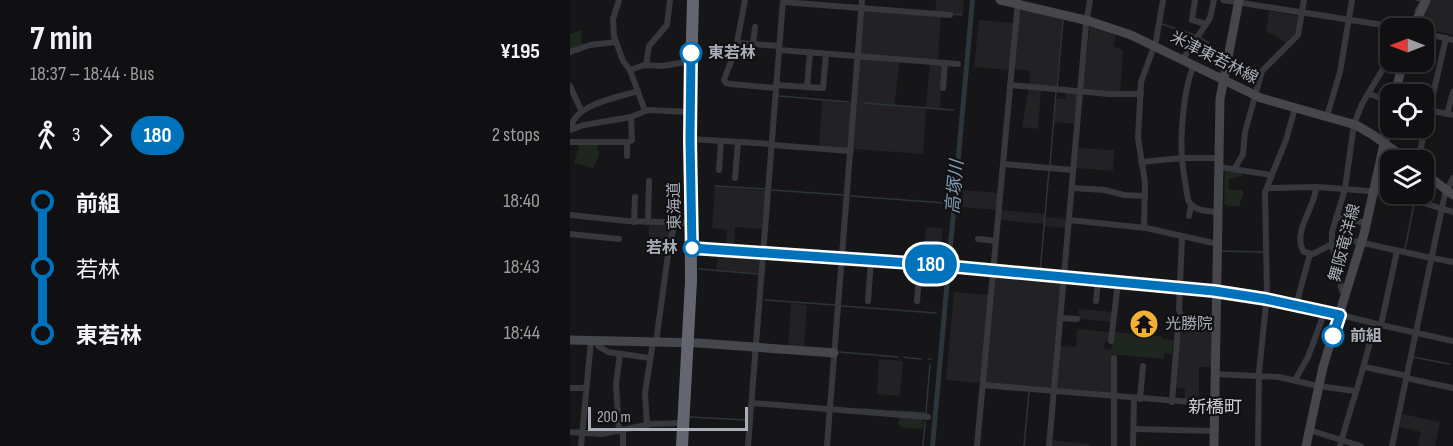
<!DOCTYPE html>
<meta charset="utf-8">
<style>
body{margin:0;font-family:"Sofia Sans Condensed","Noto Sans JP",sans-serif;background:#19191b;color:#f1f3f6;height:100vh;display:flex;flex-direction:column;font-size:22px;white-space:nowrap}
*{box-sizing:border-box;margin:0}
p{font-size:20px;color:#9c9d9f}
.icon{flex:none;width:33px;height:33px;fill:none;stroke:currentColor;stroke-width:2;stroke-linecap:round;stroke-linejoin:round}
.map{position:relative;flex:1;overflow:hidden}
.drawer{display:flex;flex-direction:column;background:#101012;width:570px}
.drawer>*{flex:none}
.badge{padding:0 12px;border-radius:20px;font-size:21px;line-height:39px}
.needle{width:39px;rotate:270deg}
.controls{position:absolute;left:810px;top:18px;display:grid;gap:12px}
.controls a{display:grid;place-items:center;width:54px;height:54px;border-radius:12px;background:#101012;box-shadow:0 3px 9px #0003,0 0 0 2px #303032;font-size:30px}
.scale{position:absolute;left:18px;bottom:15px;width:160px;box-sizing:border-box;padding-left:6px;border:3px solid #a8adb8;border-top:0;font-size:16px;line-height:21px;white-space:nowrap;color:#a8adb8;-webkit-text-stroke:4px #111113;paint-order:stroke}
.map>.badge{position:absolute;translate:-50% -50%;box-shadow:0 0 0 3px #fff}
.legs{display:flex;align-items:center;gap:9px;height:66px;padding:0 30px;font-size:20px}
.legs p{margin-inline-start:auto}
.summary{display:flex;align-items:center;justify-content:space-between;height:102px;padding:0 30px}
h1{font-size:33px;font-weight:700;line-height:45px}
ul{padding:0 30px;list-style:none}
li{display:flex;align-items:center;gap:21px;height:66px;font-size:22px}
li i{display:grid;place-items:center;width:9px;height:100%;margin:0 8px;background:currentColor}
li i::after{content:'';width:15px;height:15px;margin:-8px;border:4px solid;border-radius:50%;background:#101012}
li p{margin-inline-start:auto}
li:first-child i{background:linear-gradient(#0000 50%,currentColor 0)}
li:last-child i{background:linear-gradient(currentColor 50%,#0000 0)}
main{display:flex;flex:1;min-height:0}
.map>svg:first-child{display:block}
</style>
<main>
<section class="drawer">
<div class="summary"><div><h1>7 min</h1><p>18:37 – 18:44 · Bus</p></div><b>¥195</b></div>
<div class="legs"><svg class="icon" aria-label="walk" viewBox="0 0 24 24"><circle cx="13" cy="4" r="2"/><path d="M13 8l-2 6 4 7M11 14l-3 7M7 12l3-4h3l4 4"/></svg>3<svg class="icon" aria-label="forward" viewBox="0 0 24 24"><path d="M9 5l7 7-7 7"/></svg><b class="badge" style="background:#0072bc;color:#fff">180</b><p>2 stops</p></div>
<ul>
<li><i style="color:#0072bc"></i><b>前組</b><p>18:40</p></li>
<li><i style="color:#0072bc"></i><span>若林</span><p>18:43</p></li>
<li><i style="color:#0072bc"></i><b>東若林</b><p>18:44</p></li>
</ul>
</section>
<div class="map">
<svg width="883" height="446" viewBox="0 0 883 446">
<rect width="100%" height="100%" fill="#161618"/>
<!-- built -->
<g fill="#222225">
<polygon points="366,0 394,0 393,14 365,12"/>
<polygon points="861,0 883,0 883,35 847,27"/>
<polygon points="449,9 492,19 486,89 459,86 460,71 443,69"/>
<polygon points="295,11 371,17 368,60 292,54 290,52 294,12"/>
<polygon points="699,11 728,16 725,33 717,43 696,31"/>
<polygon points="409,20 443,23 439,70 404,67"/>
<polygon points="520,25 547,33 543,46 553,50 550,93 513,89"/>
<polygon points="290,59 330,61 324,106 356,109 353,154 285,149 283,147"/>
<polygon points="360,63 373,64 370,108 356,107"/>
<polygon points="459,88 471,90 468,129 452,127"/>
<polygon points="496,92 508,93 505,124 484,122 486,99 495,99"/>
<polygon points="252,101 282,103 278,147 277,148 249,146"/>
<polygon points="508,148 544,150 543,171 506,168"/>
<polygon points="145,187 195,191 192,229 165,227 164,247 156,246 157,230 142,228"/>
<polygon points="393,190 428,193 426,210 392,207"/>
<polygon points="430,210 475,214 475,217 496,219 496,228 475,226 474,224 430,220"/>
<polygon points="79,224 102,224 98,246 79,245"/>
<polygon points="356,227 373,228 370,261 354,260"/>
<polygon points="148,251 190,255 189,273 146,270"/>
<polygon points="425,275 491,281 482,388 415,383"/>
<polygon points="384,292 419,295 411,380 408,383 376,380"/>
<polygon points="221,303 237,305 234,347 218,346"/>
<polygon points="509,309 542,312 541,322 508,319"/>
<polygon points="613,322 642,324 641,367 629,367 629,402 614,401 615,389 605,388 610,327"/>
<polygon points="507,329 540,332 539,342 535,342 534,349 542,350 542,395 487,390 489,346 506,347"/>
<polygon points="309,359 333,361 330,396 307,394"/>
<polygon points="832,414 870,422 865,446 848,446 851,432 829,427"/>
<polygon points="481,440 519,444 519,446 481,446"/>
</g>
<!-- green -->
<g fill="#1e261f">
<polygon points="11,30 12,45 0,49 0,34"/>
<polygon points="27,144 29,155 23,168 4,163 9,145"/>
<polygon points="655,171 673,173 672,176 659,179 658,183 659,190 671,190 674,193 669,206 658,206 654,204"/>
<polygon points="543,332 591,336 592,339 603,340 602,354 594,353 594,359 541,354"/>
<polygon points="330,417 353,419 353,427 350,429 330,427 328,423"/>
</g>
<!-- water -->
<polygon fill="#2c353c" points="400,0 405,0 365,446 360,446"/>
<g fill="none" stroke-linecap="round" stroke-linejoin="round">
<!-- stream -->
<g stroke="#2c353c" stroke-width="1.5">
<polyline points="845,11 851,1 846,0"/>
<polyline points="381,14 392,15"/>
<polyline points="592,24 625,35"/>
<polyline points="836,26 841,17"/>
<polyline points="629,37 639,43"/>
<polyline points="487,88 493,20"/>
<polyline points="209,96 279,102"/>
<polyline points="295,103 383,110"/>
<polyline points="480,165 486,92"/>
<polyline points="145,186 195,189"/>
<polyline points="202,190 273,195"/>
<polyline points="281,196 375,203"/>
<polyline points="835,249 844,204"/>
<polyline points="204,250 238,253"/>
<polyline points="651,250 651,251 693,252"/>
<polyline points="241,253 244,253"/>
<polyline points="358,261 367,262"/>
<polyline points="129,269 188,274"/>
<polyline points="386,272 419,274"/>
<polyline points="470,273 479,170"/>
<polyline points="438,275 469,278"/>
<polyline points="195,300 265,305"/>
<polyline points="272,306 366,313"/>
<polyline points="270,352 328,357"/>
<polyline points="334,357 338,358"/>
<polyline points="843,357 879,364"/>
<polyline points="340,358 351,359"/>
<polyline points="358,359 361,359"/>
<polyline points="293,409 316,411"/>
<polyline points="319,411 355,413"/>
<polyline points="356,413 360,364"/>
<polyline points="120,417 176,420"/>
<polyline points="353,446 355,422"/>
<polyline points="454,446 459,392"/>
</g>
<!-- street -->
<g stroke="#37383d" stroke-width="6">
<polyline points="49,0 43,19 44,36 53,61 60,70 75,111"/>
<polyline points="175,0 166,48 154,80 156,83 160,84 206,88"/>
<polyline points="625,0 622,20 636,24"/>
<polyline points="653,0 832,28"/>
<polyline points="213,2 380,15"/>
<polyline points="854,33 883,40"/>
<polyline points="167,43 209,46"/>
<polyline points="183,44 185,27"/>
<polyline points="209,50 388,64"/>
<polyline points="0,52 20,45 46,42"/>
<polyline points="613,59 640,18 644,0"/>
<polyline points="76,65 79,46 97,25 100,0"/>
<path d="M 624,65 C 614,87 610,133 612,158 C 613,172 616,186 618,200 C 623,211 637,211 648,212"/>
<polyline points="60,70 74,65 93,66 121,61"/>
<polyline points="206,85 253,88 256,54"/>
<polyline points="440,85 539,94 571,94"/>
<polyline points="0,86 11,110"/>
<polyline points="237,87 240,52"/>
<polyline points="373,88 375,63"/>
<polyline points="799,94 820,101"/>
<polyline points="854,109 883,115"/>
<polyline points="877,114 883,92"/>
<polyline points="757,116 770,72 782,0"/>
<path d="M 2,129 C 0,105 50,97 68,91"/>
<polyline points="0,130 14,125 61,117 78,110 120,112"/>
<polyline points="120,139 202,144"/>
<polyline points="0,142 59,142 62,140 61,117"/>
<polyline points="57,142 57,156"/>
<polyline points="202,145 281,151"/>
<polyline points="848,160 876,38"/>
<polyline points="571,162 612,158 649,158"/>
<polyline points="433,164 503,170"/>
<polyline points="649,167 702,175"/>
<polyline points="665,168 673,154 675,132 692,71 728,35 734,0"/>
<polyline points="149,170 151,141"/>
<polyline points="165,178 168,142"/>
<path d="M 746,187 C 746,207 721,232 734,252 L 743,254 L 762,244 L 784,241 L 861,258"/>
<polyline points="502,188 535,190 554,195 575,196"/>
<polyline points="697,188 747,187 799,191 830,196 883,212"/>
<polyline points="0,215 57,221 122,223"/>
<polyline points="619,216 621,206"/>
<polyline points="766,217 797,223"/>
<polyline points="499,220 576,228 648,244"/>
<polyline points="64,222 65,197"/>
<polyline points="78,222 79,181"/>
<polyline points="574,228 575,182 568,138 571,82 586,41 593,0"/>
<polyline points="0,234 49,239"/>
<polyline points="408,239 426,241"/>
<polyline points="122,248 355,264 644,291 755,311 811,325 883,341"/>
<polyline points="862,258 883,262"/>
<polyline points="776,293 772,291 762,245 762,232 775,189 784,124 792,104 820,57"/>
<polyline points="298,301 301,260"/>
<polyline points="347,301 350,264"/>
<polyline points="526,301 528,280"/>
<polyline points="726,305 740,254"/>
<polyline points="490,318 507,319"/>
<polyline points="611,318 646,320"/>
<polyline points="811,325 827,251"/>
<polyline points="541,341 548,282"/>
<polyline points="28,342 28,346 38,352 80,358"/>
<polyline points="86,342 99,247 105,222"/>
<polyline points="544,358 544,446"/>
<polyline points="795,367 837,376"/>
<polyline points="645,374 709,377 748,386 785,391"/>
<polyline points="836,378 883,388"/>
<polyline points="725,380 738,357 755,311"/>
<polyline points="413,385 645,404"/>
<polyline points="0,388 16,388"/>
<polyline points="570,399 573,366"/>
<path d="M 602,402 L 608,326 C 612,321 612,316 609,310 L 612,237"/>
<polyline points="182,403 358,417"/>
<polyline points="77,425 75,393 83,342"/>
<polyline points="564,429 644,431"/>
<polyline points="739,430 791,446"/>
<polyline points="49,431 46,384 50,354"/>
<polyline points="0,432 32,434 81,424 113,423"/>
<polyline points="11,446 21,341"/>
<polyline points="53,446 53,430"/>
<polyline points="178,446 213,0"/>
<polyline points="257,446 292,0"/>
<polyline points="407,446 448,1"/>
<polyline points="479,446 516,24 520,0"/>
<polyline points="563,446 564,399"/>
<polyline points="688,446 689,372 697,295 695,192 716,140 725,108"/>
<path d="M 770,446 C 781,405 796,365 804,324"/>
<polyline points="822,446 875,194 883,178"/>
</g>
<!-- secondary -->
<g stroke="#45474d" stroke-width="9">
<polyline points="430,0 519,21 561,35 691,98 786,125 803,135 837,160"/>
<polyline points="843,28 856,0"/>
<polyline points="825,94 833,62"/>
<polyline points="854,173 883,195"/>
<polyline points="0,340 129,343 264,353"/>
<polyline points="644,446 650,99 669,0"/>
<polyline points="736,446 753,367 794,234 820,117"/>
</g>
<!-- highway -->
<polyline stroke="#63666e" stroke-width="12" points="112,446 121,281 120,112 123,0"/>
</g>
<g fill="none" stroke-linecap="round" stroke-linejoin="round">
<!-- line-1 casing -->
<g stroke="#fff" stroke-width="14">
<polyline id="line-1" points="121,53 120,139 122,248 355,264 644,291 696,299 770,315 763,336"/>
</g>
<!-- line-1 -->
<use href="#line-1" stroke="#0072bc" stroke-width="9"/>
</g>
<!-- icons -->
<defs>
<g id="temple-disc" transform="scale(1.5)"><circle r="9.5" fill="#f2b134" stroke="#111113"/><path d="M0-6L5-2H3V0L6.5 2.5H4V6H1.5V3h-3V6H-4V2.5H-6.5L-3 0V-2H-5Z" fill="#111"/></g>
</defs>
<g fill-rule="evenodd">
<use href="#temple-disc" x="574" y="324"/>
</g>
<!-- markers -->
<g fill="#fff" stroke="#0072bc" stroke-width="3">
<circle cx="121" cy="53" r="10"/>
<circle cx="122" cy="248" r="8"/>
<circle cx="763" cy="336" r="10"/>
</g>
<g text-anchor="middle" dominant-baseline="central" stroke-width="4.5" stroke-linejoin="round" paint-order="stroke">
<!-- stop labels -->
<g font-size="16" font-weight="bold" fill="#a8adb8" stroke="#111113" text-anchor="start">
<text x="138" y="53">東若林</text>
<text x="108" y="248" text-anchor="end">若林</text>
<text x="780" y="336">前組</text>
</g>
<!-- street labels -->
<g font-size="16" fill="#a8adb8" stroke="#111113">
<text transform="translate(644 58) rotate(27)">米津東若林線</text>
<text transform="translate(105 206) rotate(-91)">東海道</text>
<text transform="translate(775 243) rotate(-75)">舞阪竜洋線</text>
</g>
<!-- poi labels -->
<g font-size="16" fill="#a8adb8" stroke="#111113" text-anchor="start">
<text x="595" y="324">光勝院</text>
</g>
<!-- water labels -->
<g font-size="18" font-style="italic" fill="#7f9bb3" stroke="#111113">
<text transform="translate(385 187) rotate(-85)">高塚川</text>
</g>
<!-- neighbourhood labels -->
<g font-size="18" fill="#c9ccd4" stroke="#111113">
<text x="645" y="407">新橋町</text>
</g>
</g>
</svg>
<div class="controls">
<a><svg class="needle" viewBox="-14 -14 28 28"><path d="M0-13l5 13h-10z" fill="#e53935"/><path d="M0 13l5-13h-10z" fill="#9c9d9f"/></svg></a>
<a><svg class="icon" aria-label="locate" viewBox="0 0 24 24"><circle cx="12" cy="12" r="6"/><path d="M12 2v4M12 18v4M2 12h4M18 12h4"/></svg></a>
<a><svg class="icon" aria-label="layers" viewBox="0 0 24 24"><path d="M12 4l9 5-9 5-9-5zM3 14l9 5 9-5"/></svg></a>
</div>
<div class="scale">200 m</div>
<b class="badge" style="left:361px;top:264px;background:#0072bc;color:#fff">180</b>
</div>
</main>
